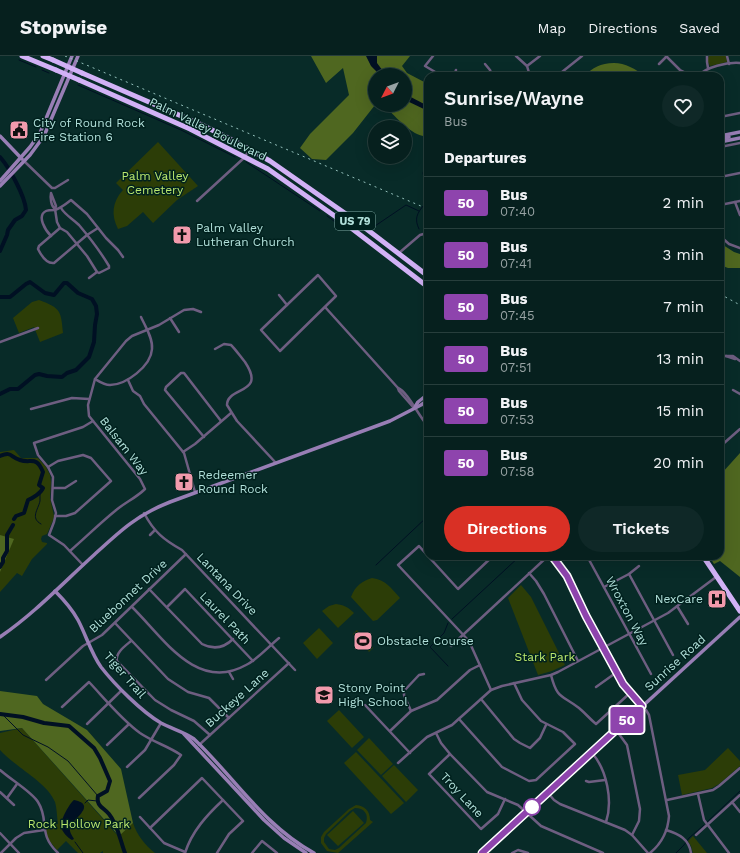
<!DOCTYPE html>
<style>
body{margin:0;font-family:"Work Sans",sans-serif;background:#0f2827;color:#f1f3f6;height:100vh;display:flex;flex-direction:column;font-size:15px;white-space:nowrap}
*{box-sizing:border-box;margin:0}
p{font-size:13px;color:#98a3a4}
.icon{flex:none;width:22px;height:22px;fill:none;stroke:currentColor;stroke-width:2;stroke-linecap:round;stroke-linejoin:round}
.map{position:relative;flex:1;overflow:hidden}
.side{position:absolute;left:424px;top:16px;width:300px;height:488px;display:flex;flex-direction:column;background:#06201e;border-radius:12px;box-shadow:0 4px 16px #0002,0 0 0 1px #273e3c}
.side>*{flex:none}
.badge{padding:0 8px;border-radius:3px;font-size:14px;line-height:26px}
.needle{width:26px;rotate:228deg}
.tools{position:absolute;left:368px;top:12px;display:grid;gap:8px}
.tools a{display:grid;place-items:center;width:44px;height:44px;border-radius:50%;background:#06201e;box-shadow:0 4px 16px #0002,0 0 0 1px #273e3c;font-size:20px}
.map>.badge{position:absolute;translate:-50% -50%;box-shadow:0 0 0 2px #fff}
h2{padding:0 20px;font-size:15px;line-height:36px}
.round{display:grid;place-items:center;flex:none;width:42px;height:42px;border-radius:21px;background:#0f2827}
.overview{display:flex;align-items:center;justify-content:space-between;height:68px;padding:0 20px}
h1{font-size:19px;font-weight:600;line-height:30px}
.action{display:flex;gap:8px;margin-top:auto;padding:8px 20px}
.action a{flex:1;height:46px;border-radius:24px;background:#d93025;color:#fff;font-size:16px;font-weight:600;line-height:46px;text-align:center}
.action a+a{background:#0f2827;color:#f1f3f6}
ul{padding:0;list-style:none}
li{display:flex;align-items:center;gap:12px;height:52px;padding:0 20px;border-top:1px solid #273e3c}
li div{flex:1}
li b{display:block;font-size:15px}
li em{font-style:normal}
li .badge{min-width:44px;font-weight:700;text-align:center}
header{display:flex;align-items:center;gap:24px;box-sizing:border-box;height:56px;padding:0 20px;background:#06201e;border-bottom:1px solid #273e3c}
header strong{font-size:19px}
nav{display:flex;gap:22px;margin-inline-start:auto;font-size:14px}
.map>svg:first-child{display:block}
</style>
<header>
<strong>Stopwise</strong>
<nav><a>Map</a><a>Directions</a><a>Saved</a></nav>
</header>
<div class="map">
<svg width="740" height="797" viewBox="0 0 740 797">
<rect width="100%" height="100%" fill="#082b28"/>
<!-- green -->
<g fill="#2c3d07" fill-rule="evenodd">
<polygon points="709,0 726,0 727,6 710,10 707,4"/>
<path d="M 158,86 L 198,130 L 177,144 L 153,167 L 143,156 L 127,170 L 118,173 C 111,159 112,146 123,134 L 116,127 Z"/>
<path d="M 39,244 C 61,252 61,255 63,277 L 40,286 L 34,271 L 19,277 L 13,262 L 32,246 Z"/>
<polygon points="14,394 21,402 38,402 46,411 50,419 51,426 50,442 54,460 53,464 47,478 42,480 41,483 42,486 47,487 47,488 32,503 22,520 17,517 0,536 0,396"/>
<path d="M 372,522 C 386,524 391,532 400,542 L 377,564 L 373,565 L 351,541 C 355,530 362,525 372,522 Z"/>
<polygon points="521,529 531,541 565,609 552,615 538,619 508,542"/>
<path d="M 336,548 C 344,549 348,551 354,557 L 338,572 L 322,555 L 329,550 Z"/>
<polygon points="319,572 333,587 317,603 303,587"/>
<polygon points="357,574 373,592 369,596 353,578"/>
<polygon points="339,654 364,681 352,692 327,665"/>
<path d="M 22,672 L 118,780 L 133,767 C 137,779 145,789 155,797 L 103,797 L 103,795 L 100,797 L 78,797 L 66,785 L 57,794 L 48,783 L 45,770 L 58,768 C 57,762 57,753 55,746 C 47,726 15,711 0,694 L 0,677 Z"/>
<polygon points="369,682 393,708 381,719 357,694"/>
<polygon points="728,692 740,705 740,710 719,728 712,732 682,739 678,719 705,714"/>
<polygon points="356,696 404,747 391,758 344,707"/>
<polygon points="394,709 418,734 406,746 382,720"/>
<path d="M 356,749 C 365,750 370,755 370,764 L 373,766 L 338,797 L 327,795 L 321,787 L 321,781 L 324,776 L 349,753 ZM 355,752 C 364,752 369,758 366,767 L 339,792 L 335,794 L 329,793 L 324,786 L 324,782 L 326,778 L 350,755 Z"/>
<polygon points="353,755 364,767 338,790 327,779"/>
<polygon points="693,780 707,797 693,797 691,790 688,785"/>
</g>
<!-- forest -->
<g fill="#4f6720">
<path d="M 311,0 L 410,0 L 402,10 L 407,17 L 428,28 L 428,77 L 423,80 C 409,77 394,59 384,49 L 405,49 L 405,19 L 375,19 L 375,49 L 353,77 L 326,104 L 312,103 L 300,92 L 310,78 L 349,39 L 343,12 L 326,27 Z"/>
<path d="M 614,7 C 625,7 636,13 644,20 L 584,20 C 593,12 600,7 614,7 Z"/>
<polygon points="720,187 734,196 740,198 740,212 728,212 720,209"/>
<polygon points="740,397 740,521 720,505 714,508 709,500 720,500 720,417 722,417"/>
<polygon points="0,479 14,483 0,516"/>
<polygon points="0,635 37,640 43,648 87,674 121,713 133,767 119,780 22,672 0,675"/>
</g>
<!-- water -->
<g fill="#001023">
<polygon points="366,0 377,0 377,7 386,19 380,19 371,10"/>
<polygon points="405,38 428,50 428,55 405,44"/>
<path d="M 74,744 C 99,749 70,765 70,771 C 69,776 72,779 74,783 L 72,784 C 68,782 61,775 61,770 C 61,763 69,748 74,744 Z"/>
</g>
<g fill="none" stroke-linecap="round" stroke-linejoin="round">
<!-- stream -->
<g stroke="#001023" stroke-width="1">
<polyline points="19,4 36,11"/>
<polyline points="42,14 49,17"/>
<polyline points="78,29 181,74 235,101"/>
<polyline points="246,106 320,155"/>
<polyline points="327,160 345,173"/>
<polyline points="372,172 406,149 419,155"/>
<path d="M 419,173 C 414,163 417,157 424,149 L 426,131 L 423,117 L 427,104 L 426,92 L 428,87"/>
<path d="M 40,436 C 40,439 40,442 40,445 C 38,454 30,462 41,468"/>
<polyline points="376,509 428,460"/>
<polyline points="452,563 520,500"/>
<polyline points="448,610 430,591 444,577 448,567"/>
<polyline points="3,659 23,679 48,691 68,705 98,740"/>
<polyline points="85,747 88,744 97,745"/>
<polyline points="707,766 740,735"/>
<polyline points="75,786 83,797"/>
<polyline points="676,797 684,789 689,782 704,769"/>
</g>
<!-- river -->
<g stroke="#001023" stroke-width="4">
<path d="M 0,101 C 9,111 25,140 26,154 L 22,160 L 15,164 L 8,174 L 7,179 L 0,195"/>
<polyline points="0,241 10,241 26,228 30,226 45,237 54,239 64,227 67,227 78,237 92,243 96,250 97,258 95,269 94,286 89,301 76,314 67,317 62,321 47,320 39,318 35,319 18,333 10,333 0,338"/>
<path d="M 0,400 C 12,395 10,401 20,404 C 31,408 36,399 43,416 L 39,429 L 43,432 C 41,437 33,442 28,444 L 24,457 L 16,460 L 14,463"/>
<polyline points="0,511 3,506 3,502 7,495 7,479 13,469"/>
<path d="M 0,658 L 23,661 L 44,667 L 69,670 L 94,692 L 100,702 L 110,725 L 107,735 L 98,740 C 96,750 103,751 109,758 C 118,769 120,784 125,797"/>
</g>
<!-- street -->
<g stroke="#6e5e81" stroke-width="2.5">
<polyline points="433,0 425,10 442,20"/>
<polyline points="516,0 527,10 530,20"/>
<polyline points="666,0 680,14 692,20"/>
<polyline points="707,0 707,6 708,12"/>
<polyline points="727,0 729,8"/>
<polyline points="485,8 490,14 492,20"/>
<polyline points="659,8 667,0"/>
<polyline points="527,10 540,0"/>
<polyline points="454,20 456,14"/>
<polyline points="557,20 582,0"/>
<path d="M 698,20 C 706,11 727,6 740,7"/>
<polyline points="720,45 723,60"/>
<polyline points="720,61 740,57"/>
<polyline points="720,91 740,87"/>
<polyline points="24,105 52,132 55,132 68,124"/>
<polyline points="720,121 740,117"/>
<path d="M 51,137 L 56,150 L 55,153 C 51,150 50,142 51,137 Z"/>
<polyline points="197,145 245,101 249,94"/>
<polyline points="735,146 740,159"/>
<polyline points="720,149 740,145"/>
<path d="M 55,153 L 57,166 L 60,172 L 67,176 L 87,200 L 97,216 L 99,217 L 109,212 L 109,210 C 100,195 90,182 79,169 C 73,163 65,159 61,152"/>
<path d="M 60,172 L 39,190 L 38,193 C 41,199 47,208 54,207 L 87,179 L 98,172"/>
<path d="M 51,180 C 46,175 36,160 46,155 C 48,154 52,154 55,154 C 61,152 66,148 71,144 L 87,158 L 106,182 L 118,194 L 123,201"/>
<polyline points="720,180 729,188 740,192"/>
<polyline points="399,197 420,179 427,177"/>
<polygon points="318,219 336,240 280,295 261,274"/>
<polyline points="89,222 97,216"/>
<polyline points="279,239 287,249"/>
<path d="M 325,251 L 398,332 C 408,336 419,361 428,370"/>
<polyline points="170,262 179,276"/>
<polyline points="0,286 38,272"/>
<path d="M 215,293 L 224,288 L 231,289 C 236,294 240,300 245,306 C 267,339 227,330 227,349 L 237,365 L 276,407"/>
<polyline points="720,300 733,300 740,305"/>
<polyline points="726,300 735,303"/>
<path d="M 95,323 C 100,326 104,329 110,329 C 126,329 151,310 152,293 C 153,282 145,270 141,261"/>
<polyline points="128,324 133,335 140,340 144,348 184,397 195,436"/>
<polyline points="398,332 399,335 413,351"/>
<polyline points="733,334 740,338"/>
<polyline points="31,353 72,342 89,343"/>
<polyline points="204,381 165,334 166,331 181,317 184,317 221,365"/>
<polyline points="723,388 740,373"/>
<polyline points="183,396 195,388 231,357"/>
<polyline points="48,411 58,405 83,399 91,402 111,425 75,457 66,460 55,460"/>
<polyline points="53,432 65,432 76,425"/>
<path d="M 144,457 C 154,476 164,484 182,494 L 295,614"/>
<polyline points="150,479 155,474"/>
<path d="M 70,495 C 85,482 99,468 115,455 C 124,447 136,442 145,433 L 140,423 L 89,360 L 88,349 L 95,323 L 126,285 L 132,280 L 159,269 L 184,254 L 193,253 L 201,256"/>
<polyline points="428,500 419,490 398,509 469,585 491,634"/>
<polyline points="428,500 458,533 493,500"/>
<path d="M 552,500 L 567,520 L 586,560 L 623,628 L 646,654 L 649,659 L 669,760 C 668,775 661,788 650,797"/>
<polyline points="587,500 651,618"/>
<polyline points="83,509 64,489 49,479 54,466 56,457 52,444 53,421 48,411 38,399 34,387 83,371 93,365"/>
<polyline points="529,517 536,525 544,538 578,605"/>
<polyline points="629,518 673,599"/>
<polyline points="604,531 629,518 639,510"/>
<path d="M 149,533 L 202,588 C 214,594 224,592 233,583"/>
<polyline points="677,550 688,568"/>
<path d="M 132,551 C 162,580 196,637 246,609 C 258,603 268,591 279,582"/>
<polyline points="167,551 185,533 253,605"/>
<polyline points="115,567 168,623 188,636 209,642 229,662"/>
<path d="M 131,585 C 125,590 115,597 117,605 L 155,644 L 171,654 L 194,665 L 210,679"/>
<polyline points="451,590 548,500"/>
<polyline points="229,616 233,623"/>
<path d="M 551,619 C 557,643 562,639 579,652 C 585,657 590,663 596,668 L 630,637"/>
<polyline points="46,624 83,590 102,579 186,498"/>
<polyline points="596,631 617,616"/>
<polyline points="481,643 514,683 520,687 530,692 540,682 546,669"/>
<polyline points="365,649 410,697"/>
<path d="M 62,651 L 89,626 C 105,643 121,663 140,677 C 153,686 168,690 181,699 L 174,709 L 139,742"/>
<polyline points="411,655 404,639 404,635 419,619 424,618"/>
<polyline points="459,663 502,711 529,725 536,724 575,688 563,676 541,665 522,644 514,627"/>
<polyline points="87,668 122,634"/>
<polyline points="616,674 627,689 640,753 639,765 632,779"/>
<polyline points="390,675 411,655 437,644 470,614 480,609"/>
<polyline points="436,677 441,687 450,698 487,736 518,749 541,770 603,797"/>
<polyline points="107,689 129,668"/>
<polyline points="199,689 289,607"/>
<path d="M 592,697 C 607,714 613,745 606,766"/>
<polyline points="450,698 429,718 481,773 498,758 505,743"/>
<polyline points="398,707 427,681 452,669 491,634 502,630 551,619 558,616 668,557 716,521"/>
<polyline points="127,711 145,694 161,667"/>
<path d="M 0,714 C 10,723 32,736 38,746 C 50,765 37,777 58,797"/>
<polyline points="586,725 589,726 605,724"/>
<polyline points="0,736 14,749"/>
<polyline points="548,737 554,744 560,748 625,774 632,779 648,797"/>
<polyline points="698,738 704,764 729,797"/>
<polyline points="7,742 17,728"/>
<polyline points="667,744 713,734 719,730 740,712"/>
<polyline points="732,746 740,756"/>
<polyline points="140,761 164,787 185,796"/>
<polyline points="150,772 202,722 243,765 229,778 217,797"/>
<path d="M 666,774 C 679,778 689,783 691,797"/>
<polyline points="0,777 19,797"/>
<polyline points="696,779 740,739"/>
<polyline points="1,797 16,782 24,777 44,774"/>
<path d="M 185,797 C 192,775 207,759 223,744"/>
<polyline points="252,797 262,785 277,797"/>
<polyline points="512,797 518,794 528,797"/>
</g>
<!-- secondary -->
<g stroke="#987eb5" stroke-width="3.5">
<polyline points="0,80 22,103"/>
<polyline points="720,80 740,76"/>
<polyline points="720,83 729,81"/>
<polyline points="720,86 740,82"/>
<polyline points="0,125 30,91 40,77 72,0"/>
<polyline points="0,130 30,99 44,80 78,0"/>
<polyline points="415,351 418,346 428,338"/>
<path d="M 55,535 C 64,544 72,553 78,564 C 86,579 91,597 101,611 C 115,629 142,656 161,667 C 172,673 185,676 194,683 C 234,721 264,770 314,797"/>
<path d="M 0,581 C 35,557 64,526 95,498 C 121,474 137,459 170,446 L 390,365 L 421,349 L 428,344"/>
<polyline points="184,678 264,764 284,782 306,797"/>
<polyline points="482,797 740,561"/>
</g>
<!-- highway -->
<g stroke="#d2b1f6" stroke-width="5">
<polyline points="22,0 56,14"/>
<polyline points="43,0 53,4"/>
<polyline points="82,17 202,69 238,87 270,105 356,165 428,220"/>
<polyline points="79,24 190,73 268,113 346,168 428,231"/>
<polyline points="703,500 740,555"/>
</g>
<!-- rail -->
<g stroke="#95c2bd" stroke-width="1" stroke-dasharray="2 4" stroke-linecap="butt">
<polyline points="65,0 428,153"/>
<polyline points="720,238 740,249"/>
</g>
<!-- highway-bridge -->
<g stroke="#d2b1f6" stroke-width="5">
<polyline points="53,4 82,17"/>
<polyline points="56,14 79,24"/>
</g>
</g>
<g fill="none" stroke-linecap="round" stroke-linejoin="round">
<!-- line casing -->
<g stroke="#fff" stroke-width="9">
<polyline id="line" points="482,797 642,650 623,628 586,560 567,520 552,500"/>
</g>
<!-- line -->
<use href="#line" stroke="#8e44ad" stroke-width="6"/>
</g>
<!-- icons -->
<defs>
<g id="civic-square" transform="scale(1)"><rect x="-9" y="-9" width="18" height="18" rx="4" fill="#f29aac" stroke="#00211e"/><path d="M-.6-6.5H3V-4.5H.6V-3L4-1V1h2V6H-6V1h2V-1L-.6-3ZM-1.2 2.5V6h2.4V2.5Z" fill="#111"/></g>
<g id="church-square" transform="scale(1)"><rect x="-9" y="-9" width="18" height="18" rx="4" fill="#f29aac" stroke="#00211e"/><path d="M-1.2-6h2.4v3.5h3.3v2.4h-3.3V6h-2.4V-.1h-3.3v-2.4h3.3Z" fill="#111"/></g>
<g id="hospital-square" transform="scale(1)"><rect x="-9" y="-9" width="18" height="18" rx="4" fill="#f29aac" stroke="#00211e"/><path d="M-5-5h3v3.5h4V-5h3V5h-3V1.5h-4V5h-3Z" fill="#111"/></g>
<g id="stadium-square" transform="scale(1)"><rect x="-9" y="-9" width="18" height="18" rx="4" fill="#f29aac" stroke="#00211e"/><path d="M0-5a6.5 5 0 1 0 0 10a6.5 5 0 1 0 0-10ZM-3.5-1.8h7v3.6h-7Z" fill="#111"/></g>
<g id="school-square" transform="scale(1)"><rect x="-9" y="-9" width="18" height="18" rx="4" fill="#f29aac" stroke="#00211e"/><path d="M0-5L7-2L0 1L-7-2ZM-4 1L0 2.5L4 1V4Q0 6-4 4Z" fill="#111"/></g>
</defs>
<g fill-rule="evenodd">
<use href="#civic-square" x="19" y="74"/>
<use href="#church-square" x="182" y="179"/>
<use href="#church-square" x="184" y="426"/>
<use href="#hospital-square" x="717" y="543"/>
<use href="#stadium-square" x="363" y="585"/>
<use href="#school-square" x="324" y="639"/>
</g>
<!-- markers -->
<circle fill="#fff" stroke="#8e44ad" stroke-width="2" cx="532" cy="751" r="8"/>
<g text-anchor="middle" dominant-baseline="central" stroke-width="3" stroke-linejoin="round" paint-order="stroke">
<!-- shield labels -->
<rect fill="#00211e" stroke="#7ca7a2" stroke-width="1" x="335" y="156" width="40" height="18" rx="3"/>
<g font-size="11" font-weight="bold" fill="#b1e0da">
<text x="355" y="165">US 79</text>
</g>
<!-- poi labels -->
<g font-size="12" fill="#b1e0da" stroke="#00211e" text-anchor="start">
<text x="33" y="67">City of Round Rock<tspan x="33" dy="14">Fire Station 6</tspan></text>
<text x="196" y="172">Palm Valley<tspan x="196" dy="14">Lutheran Church</tspan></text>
<text x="198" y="419">Redeemer<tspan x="198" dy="14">Round Rock</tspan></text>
<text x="703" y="543" text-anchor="end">NexCare</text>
<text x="377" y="585">Obstacle Course</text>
<text x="338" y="632">Stony Point<tspan x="338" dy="14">High School</tspan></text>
</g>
<!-- street labels -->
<g font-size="12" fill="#b1e0da" stroke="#00211e">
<text transform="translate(208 73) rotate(26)">Palm Valley Boulevard</text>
<text transform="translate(124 390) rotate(52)">Balsam Way</text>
<text transform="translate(227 528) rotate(46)">Lantana Drive</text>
<text transform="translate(128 540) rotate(-43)">Bluebonnet Drive</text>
<text transform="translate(627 555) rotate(62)">Wroxton Way</text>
<text transform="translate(225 562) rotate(46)">Laurel Path</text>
<text transform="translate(675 607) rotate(-42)">Sunrise Road</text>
<text transform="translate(125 619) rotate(49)">Tiger Trail</text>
<text transform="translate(237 642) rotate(-42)">Buckeye Lane</text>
<text transform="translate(462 739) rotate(47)">Troy Lane</text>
</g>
<!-- park labels -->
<g font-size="12" fill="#bae76d" stroke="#00211e">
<text x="155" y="120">Palm Valley<tspan x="155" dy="14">Cemetery</tspan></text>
<text x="545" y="601">Stark Park</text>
<text x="79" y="768">Rock Hollow Park</text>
</g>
</g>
</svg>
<div class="tools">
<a><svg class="needle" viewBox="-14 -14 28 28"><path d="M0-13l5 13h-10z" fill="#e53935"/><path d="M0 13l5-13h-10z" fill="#98a3a4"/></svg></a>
<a><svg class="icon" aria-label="layers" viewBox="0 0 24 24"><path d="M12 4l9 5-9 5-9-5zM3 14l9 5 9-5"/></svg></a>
</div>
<b class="badge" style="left:627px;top:664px;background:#8e44ad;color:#fff">50</b>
<section class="side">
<div class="overview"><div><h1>Sunrise/Wayne</h1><p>Bus</p></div><a class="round"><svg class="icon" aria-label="heart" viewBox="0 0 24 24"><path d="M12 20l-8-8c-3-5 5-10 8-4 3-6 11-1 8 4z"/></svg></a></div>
<h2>Departures</h2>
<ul>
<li><span class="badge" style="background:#8e44ad;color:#fff">50</span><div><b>Bus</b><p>07:40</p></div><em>2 min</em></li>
<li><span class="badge" style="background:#8e44ad;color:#fff">50</span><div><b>Bus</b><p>07:41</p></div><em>3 min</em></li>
<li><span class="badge" style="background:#8e44ad;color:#fff">50</span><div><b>Bus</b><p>07:45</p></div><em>7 min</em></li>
<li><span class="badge" style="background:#8e44ad;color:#fff">50</span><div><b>Bus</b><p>07:51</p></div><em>13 min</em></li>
<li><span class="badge" style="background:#8e44ad;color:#fff">50</span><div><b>Bus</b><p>07:53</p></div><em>15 min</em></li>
<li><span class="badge" style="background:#8e44ad;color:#fff">50</span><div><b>Bus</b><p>07:58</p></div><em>20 min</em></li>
</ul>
<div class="action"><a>Directions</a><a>Tickets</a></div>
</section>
</div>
